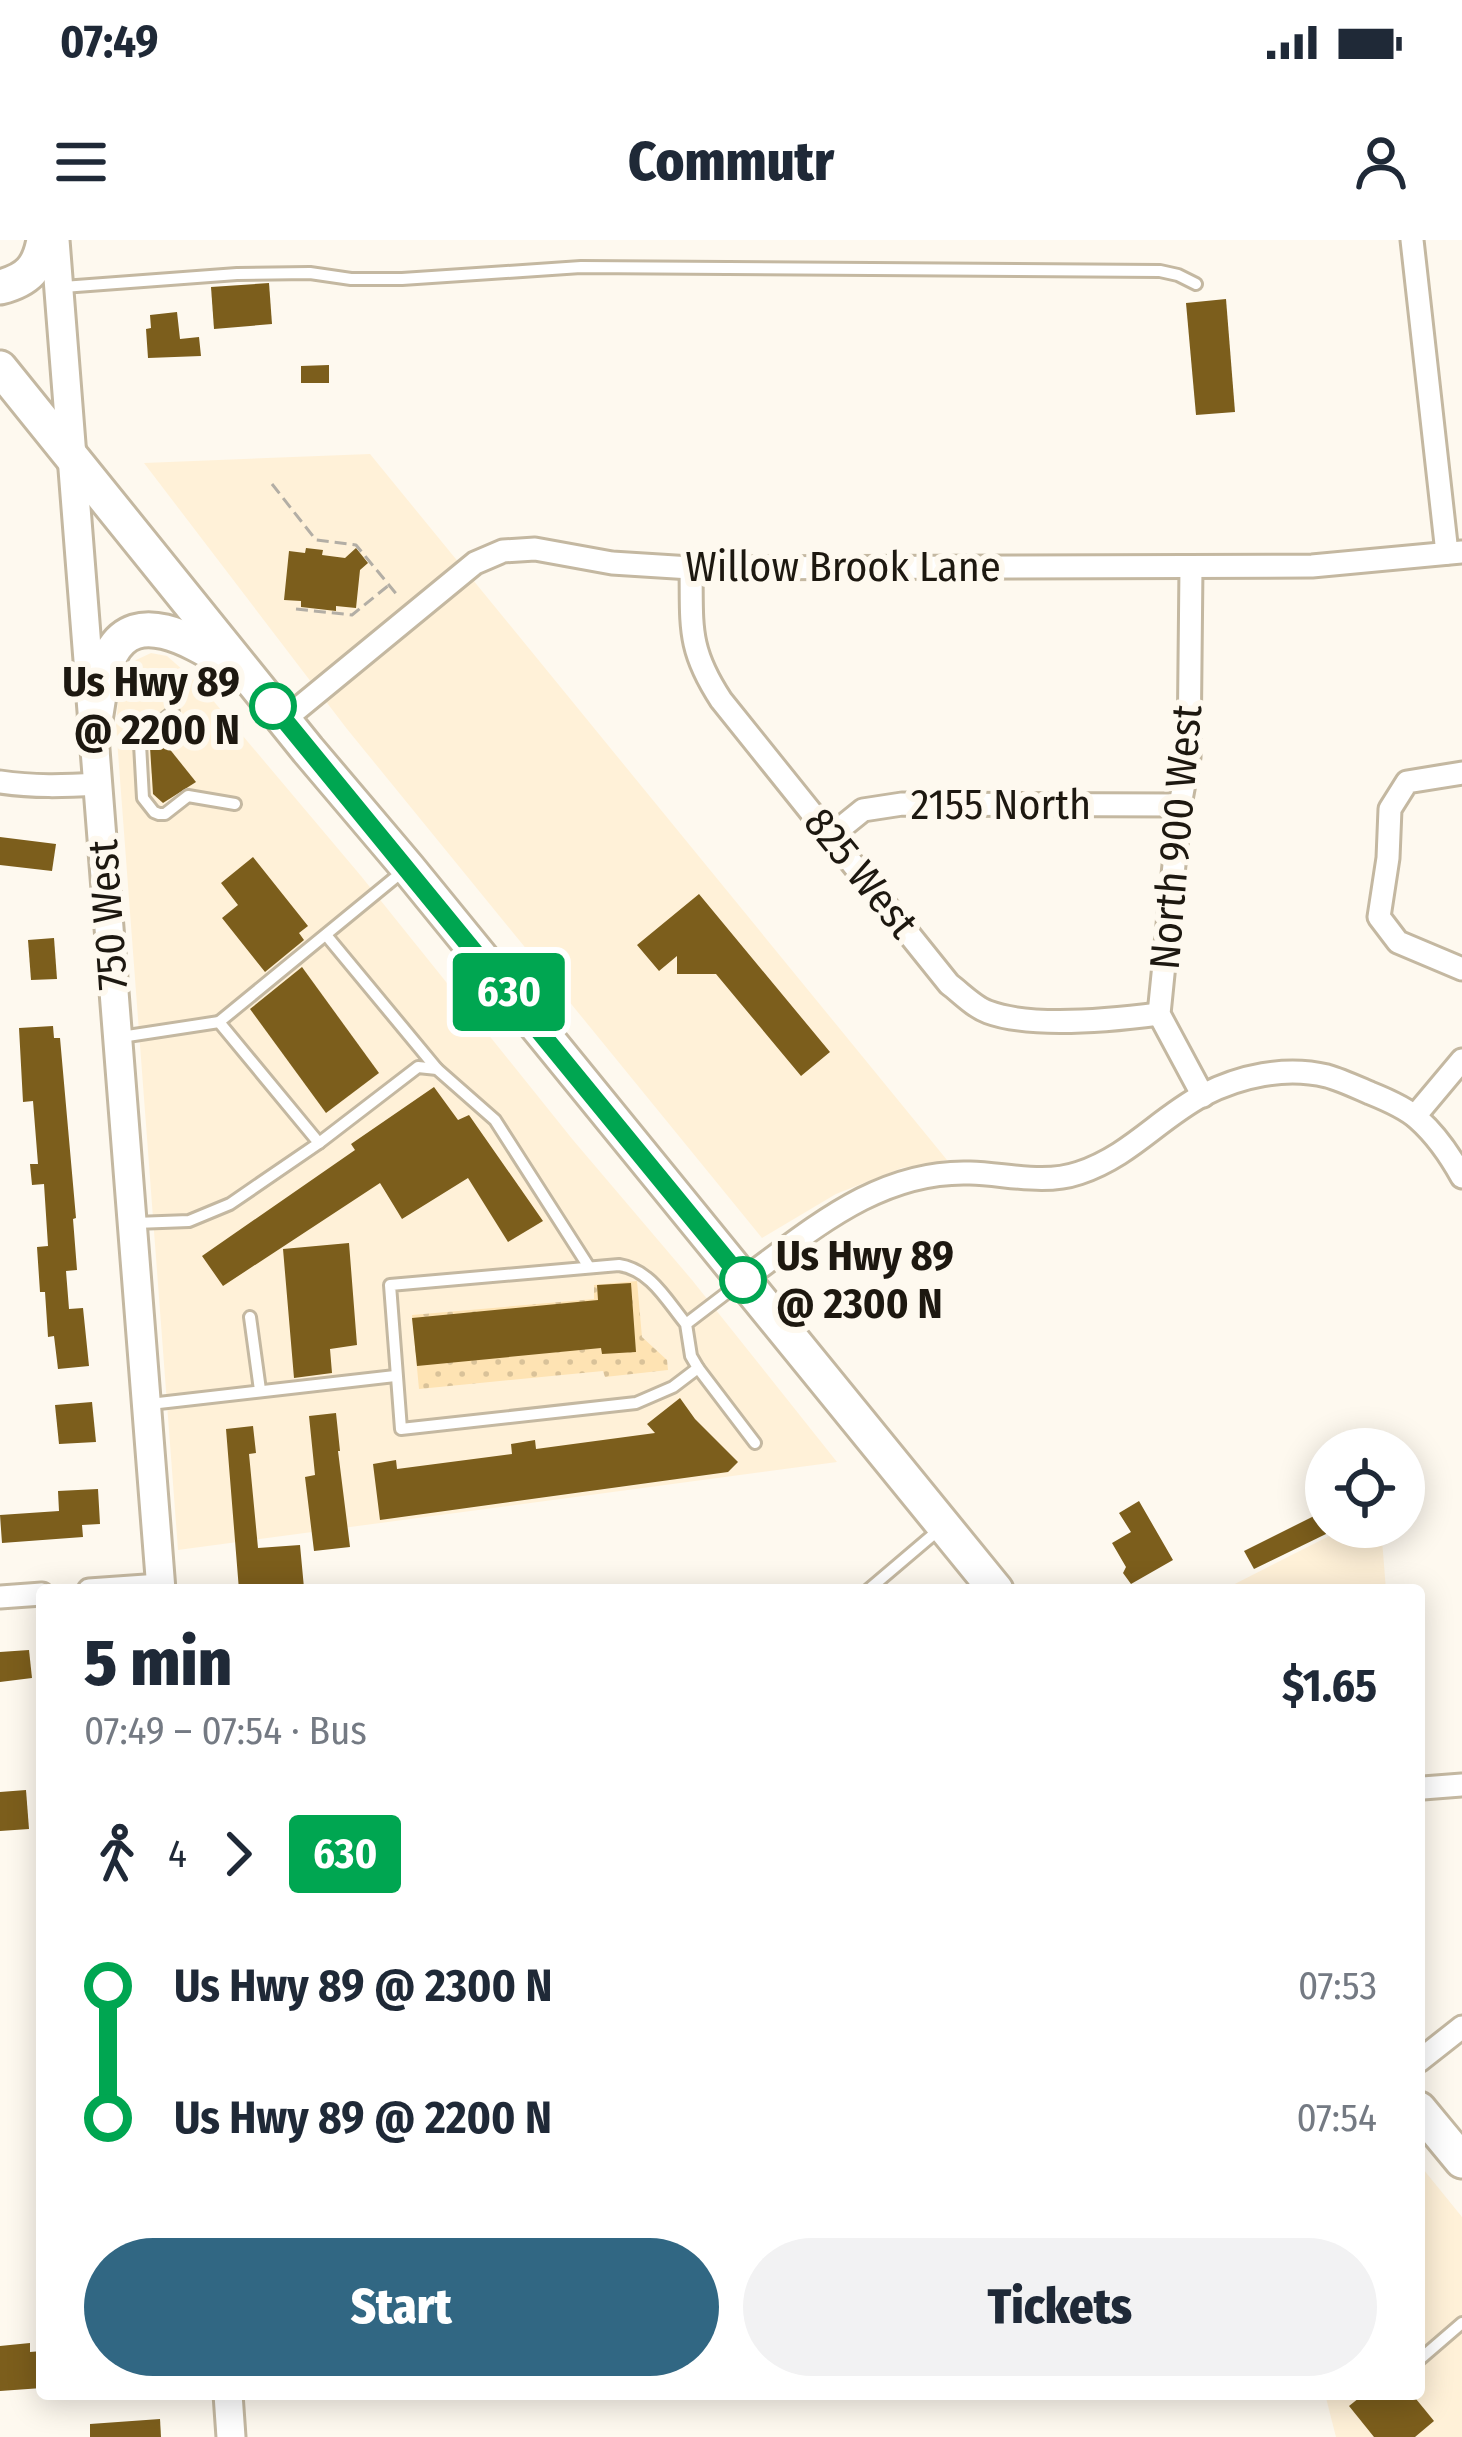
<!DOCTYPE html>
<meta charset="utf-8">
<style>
body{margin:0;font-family:"Fira Sans Condensed",sans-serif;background:#f2f2f3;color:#1f2937;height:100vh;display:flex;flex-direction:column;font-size:45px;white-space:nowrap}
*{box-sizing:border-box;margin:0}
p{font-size:39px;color:#747a83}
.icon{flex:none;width:66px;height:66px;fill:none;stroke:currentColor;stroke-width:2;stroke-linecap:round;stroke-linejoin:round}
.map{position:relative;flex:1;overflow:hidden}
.details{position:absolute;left:36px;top:1344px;width:1389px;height:816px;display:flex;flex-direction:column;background:#fff;border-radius:12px;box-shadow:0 6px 30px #0003}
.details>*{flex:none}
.badge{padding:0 24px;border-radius:9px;font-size:42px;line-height:78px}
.buttons{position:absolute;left:1305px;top:1188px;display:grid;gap:24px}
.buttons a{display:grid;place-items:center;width:120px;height:120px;border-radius:50%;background:#fff;box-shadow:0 6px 30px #0003;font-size:60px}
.map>.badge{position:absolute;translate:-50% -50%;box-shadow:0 0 0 6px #fff}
.legs{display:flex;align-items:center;gap:18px;height:132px;padding:0 48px;font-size:39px}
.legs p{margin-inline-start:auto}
.overview{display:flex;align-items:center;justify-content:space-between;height:204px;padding:0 48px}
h1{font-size:66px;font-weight:800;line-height:90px}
.primary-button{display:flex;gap:24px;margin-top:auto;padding:24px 48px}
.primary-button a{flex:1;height:138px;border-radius:72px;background:#316783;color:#fff;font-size:48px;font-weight:800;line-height:138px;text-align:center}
.primary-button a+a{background:#f2f2f3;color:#1f2937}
ul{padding:0 48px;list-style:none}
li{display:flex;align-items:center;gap:42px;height:132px;font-size:45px}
li i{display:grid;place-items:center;width:18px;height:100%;margin:0 15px;background:currentColor}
li i::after{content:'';width:30px;height:30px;margin:-15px;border:9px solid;border-radius:50%;background:#fff}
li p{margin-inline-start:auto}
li:first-child i{background:linear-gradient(#0000 50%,currentColor 0)}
li:last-child i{background:linear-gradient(currentColor 50%,#0000 0)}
.status{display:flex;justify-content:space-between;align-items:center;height:84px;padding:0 60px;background:#fff;direction:ltr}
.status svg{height:33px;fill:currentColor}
header{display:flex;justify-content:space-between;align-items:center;height:156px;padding:0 48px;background:#fff;font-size:54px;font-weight:800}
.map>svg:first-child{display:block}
</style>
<div class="status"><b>07:49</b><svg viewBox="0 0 49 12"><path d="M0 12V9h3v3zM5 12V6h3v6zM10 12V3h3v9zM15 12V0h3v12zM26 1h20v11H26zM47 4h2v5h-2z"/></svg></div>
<header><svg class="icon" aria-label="menu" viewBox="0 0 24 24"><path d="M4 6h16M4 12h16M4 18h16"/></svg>Commutr<svg class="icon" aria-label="person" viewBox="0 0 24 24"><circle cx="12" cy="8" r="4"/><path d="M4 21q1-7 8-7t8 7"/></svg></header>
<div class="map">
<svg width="1462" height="2197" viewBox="0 0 1462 2197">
<defs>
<pattern id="grass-dots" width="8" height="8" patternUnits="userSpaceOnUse" patternTransform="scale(3)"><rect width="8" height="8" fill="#fee3b3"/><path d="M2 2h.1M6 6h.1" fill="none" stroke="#d9c299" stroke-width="1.8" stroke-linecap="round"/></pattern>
</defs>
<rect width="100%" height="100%" fill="#fef9ef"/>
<!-- built -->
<g fill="#fff1d8">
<polygon points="370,214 947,920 902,928 836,954 762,998 347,489 144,223"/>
<polygon points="151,413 167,416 200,445 361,636 573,900 692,1040 837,1222 178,1310 116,486 119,450 123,434 136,420"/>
<polygon points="1347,1287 1381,1287 1386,1350 1223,1350"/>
<polygon points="1419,1924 1462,1977 1462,2197 1336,2197 1325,2154 1419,2154"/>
</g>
<!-- grass -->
<polygon fill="url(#grass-dots)" points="637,1041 642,1097 667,1120 668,1130 605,1137 603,1131 419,1149 412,1075 594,1059 594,1045"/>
<!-- building -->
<g fill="#7c5e1c">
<polygon points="269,43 272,84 214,89 211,47"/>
<polygon points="1226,59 1235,172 1196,175 1186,63"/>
<polygon points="177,72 180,99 199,97 201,116 148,118 146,89 151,88 150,75"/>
<polygon points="329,125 329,143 301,143 301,126"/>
<polygon points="306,308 323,310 322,315 345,318 356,308 368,323 360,330 356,368 336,366 336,371 301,367 301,361 284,360 289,311 305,313"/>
<polygon points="160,497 196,542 163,563 153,554 150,507"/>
<polygon points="0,597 56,604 52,631 0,625"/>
<polygon points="253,617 308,686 299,693 304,700 265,732 222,678 238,665 221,643"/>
<polygon points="699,654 830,812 801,836 716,734 677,734 677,716 659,731 637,705"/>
<polygon points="54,698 57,739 31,740 28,700"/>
<polygon points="302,727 379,833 326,873 250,769"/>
<polygon points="53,786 54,798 60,798 76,978 73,979 77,1030 66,1031 69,1069 83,1068 89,1126 58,1129 54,1096 48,1097 45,1052 40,1052 37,1007 48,1006 44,944 32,945 30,924 38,924 33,861 23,862 19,788"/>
<polygon points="434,847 458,880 469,875 543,981 508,1002 468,938 402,979 380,943 223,1046 202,1016 355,910 351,904"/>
<polygon points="349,1003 357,1105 330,1109 332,1133 294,1138 283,1009"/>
<polygon points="631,1043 636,1112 602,1114 601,1108 417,1126 412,1078 598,1060 597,1045"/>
<polygon points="680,1158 695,1179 738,1222 728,1232 380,1280 373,1224 396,1220 397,1229 512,1214 511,1204 535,1200 536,1209 655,1193 647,1184"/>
<polygon points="92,1162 96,1202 59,1204 55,1165"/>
<polygon points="336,1173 340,1211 338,1211 350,1307 314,1311 305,1237 315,1235 309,1176"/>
<polygon points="253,1186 256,1213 249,1214 258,1308 300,1305 304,1348 239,1350 226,1189"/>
<polygon points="98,1249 100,1284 82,1285 83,1297 2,1303 0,1275 59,1271 58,1251"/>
<polygon points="1139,1261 1173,1320 1131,1344 1123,1333 1126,1327 1112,1303 1131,1292 1119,1273"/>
<polygon points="1326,1270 1326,1294 1254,1329 1244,1311"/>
<polygon points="29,1410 32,1438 0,1442 0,1412"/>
<polygon points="26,1550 29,1589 0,1591 0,1552"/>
<polygon points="30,2103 30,2112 42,2111 42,2148 0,2151 0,2106"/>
<polygon points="1364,2154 1412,2154 1434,2181 1415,2197 1374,2197 1349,2166"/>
<polygon points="160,2179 161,2197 90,2197 90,2184"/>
</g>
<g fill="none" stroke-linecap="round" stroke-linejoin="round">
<!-- service casing -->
<g stroke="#c4b8a1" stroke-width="16">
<g id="service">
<polyline points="63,47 237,34 310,33 351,39 402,39 581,27 1160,31 1178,35 1196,44"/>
<polyline points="173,472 148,492 140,504 143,558 154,572 159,574 165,574 188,556 235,564"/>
<polyline points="326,695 437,829"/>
<polyline points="219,782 402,632"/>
<polyline points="121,797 219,782 319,903 230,964 189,981 135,983"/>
<polyline points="319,903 418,827 437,829 495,880 589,1027"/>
<polyline points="250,1077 260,1150"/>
<path d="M 686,1084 C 667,1061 651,1030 619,1025 L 390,1045 L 401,1189 L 636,1163 L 673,1147 L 698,1128 L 691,1116 L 686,1084 L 741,1042"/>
<polyline points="698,1128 755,1203"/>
<polyline points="150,1164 395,1136"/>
<polyline points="868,1350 941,1288"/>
<polyline points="1419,2120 1462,2083"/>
</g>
</g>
<!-- minor casing -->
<g stroke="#c4b8a1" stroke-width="27">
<g id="minor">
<polyline points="1412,0 1447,313"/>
<polyline points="1191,327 1189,517 1180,565 1159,774 1203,856"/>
<path d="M 691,328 C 692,386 687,408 721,460 L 949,744 C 961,753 974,767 988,772 C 1031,788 1113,780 1159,774"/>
<polyline points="284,480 475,323 503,311 535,309 612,323 691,328 1312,326 1462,312"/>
<polyline points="1462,533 1407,542 1390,569 1388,618 1379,677 1398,702 1462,729"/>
<path d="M 0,542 C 34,547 64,546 98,544"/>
<polyline points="832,595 863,570 902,564 1180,565"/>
<polyline points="1415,876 1462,820"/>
<path d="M 743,1040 C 813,989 879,930 970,933 C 1006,934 1044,945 1079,933 C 1130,916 1158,879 1203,855 C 1240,836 1285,826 1327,836 C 1341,840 1356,847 1370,853 C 1385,859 1406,868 1418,879 C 1436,895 1451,917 1462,937"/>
<polyline points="89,1350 160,1345"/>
<polyline points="0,1357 42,1354"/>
<polyline points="1423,1548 1462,1545"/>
<polyline points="1419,1821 1462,1787"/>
</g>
</g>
<!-- tertiary casing -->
<g stroke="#c4b8a1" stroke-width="33">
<g id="tertiary">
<polyline points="55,0 161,1350"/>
<polyline points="228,2154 231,2197"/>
</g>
</g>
<!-- primary casing -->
<g stroke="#c4b8a1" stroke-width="39">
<g id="primary">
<path d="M 0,47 C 28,40 39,28 44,0"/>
<polyline points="0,128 308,510 408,628 996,1350"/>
<path d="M 94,485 C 99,461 100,433 112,412 C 138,365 197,404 229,423"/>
<polyline points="1419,1869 1462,1921"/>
</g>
</g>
<!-- path -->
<g stroke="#b3aea5" stroke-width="3" stroke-dasharray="12 6" stroke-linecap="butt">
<polyline points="272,244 316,300 356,305 398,356"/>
<polyline points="296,369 352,375 389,345"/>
</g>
<!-- service -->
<use href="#service" stroke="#fff" stroke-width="10"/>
<!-- minor -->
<use href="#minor" stroke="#fff" stroke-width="21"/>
<!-- tertiary -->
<use href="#tertiary" stroke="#fff" stroke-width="27"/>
<!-- primary -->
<use href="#primary" stroke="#fff" stroke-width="33"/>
</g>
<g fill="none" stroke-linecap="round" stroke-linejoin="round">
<!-- line-1 casing -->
<g stroke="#fff" stroke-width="27">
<polyline id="line-1" points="273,466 743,1040"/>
</g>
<!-- line-1 -->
<use href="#line-1" stroke="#00a651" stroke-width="18"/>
</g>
<!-- markers -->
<g fill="#fff" stroke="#00a651" stroke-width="6">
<circle cx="273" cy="466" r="21"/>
<circle cx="743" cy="1040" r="21"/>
</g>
<g text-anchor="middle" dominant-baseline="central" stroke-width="12" stroke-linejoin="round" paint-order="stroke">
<!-- street labels -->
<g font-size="42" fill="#1d1810" stroke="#fef9ef">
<text x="843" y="327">Willow Brook Lane</text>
<text x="1001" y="565">2155 North</text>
<text transform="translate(1176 597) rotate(-85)">North 900 West</text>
<text transform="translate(861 633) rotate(51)">825 West</text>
<text transform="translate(108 675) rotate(-94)">750 West</text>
</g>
<!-- stop labels -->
<g font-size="42" font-weight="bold" fill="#1d1810" stroke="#fef9ef" text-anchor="end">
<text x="240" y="442">Us Hwy 89<tspan x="240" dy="48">@ 2200 N</tspan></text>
<text x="776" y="1016" text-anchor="start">Us Hwy 89<tspan x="776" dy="48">@ 2300 N</tspan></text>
</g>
</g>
</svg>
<div class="buttons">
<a><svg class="icon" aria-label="locate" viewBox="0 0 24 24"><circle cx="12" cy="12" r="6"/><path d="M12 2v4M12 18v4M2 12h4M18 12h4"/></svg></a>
</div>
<b class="badge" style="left:509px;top:752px;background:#00a651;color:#fff">630</b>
<section class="details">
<div class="overview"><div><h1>5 min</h1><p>07:49 – 07:54 · Bus</p></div><b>$1.65</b></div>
<div class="legs"><svg class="icon" aria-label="walk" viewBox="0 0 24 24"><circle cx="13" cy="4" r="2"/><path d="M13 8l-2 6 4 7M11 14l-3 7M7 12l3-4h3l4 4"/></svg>4<svg class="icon" aria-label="forward" viewBox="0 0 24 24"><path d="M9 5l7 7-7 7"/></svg><b class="badge" style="background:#00a651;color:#fff">630</b></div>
<ul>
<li><i style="color:#00a651"></i><b>Us Hwy 89 @ 2300 N</b><p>07:53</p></li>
<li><i style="color:#00a651"></i><b>Us Hwy 89 @ 2200 N</b><p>07:54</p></li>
</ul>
<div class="primary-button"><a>Start</a><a>Tickets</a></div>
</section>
</div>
